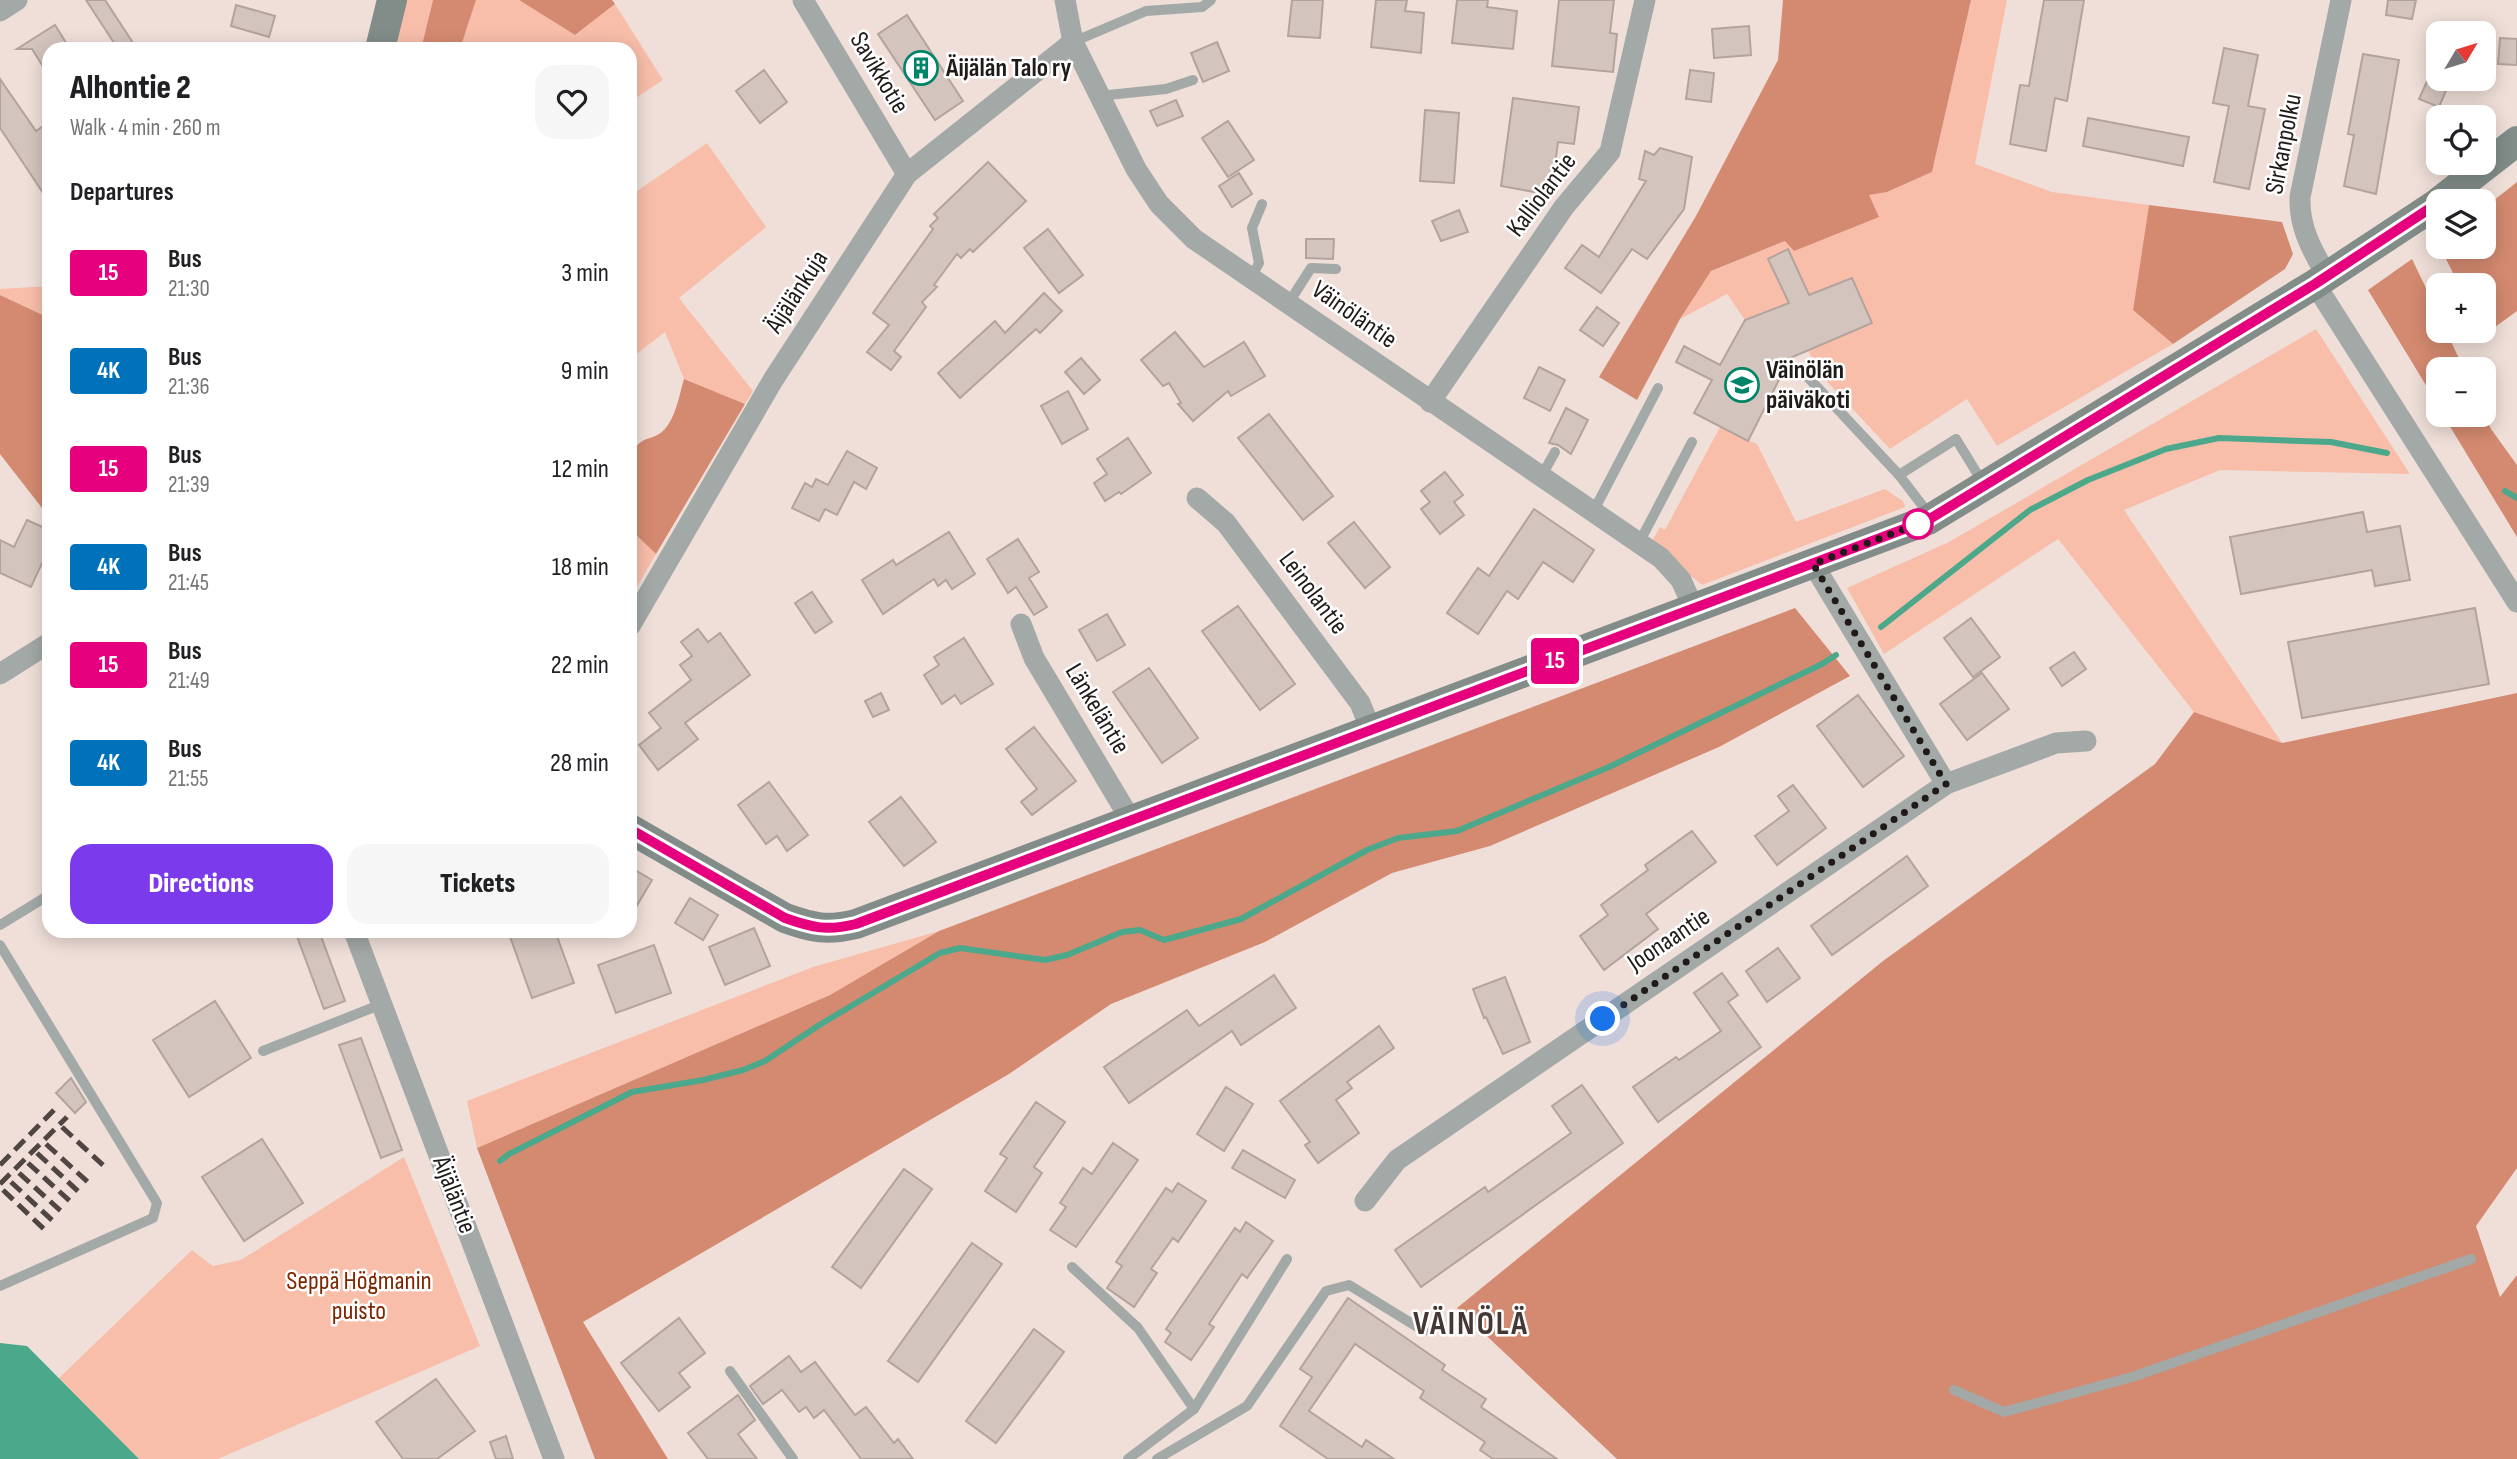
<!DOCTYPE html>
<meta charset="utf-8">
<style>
body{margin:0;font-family:"Sofia Sans Condensed",sans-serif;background:#f6f6f6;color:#202124;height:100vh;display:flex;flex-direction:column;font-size:26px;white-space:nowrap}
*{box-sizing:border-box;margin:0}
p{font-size:23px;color:#757577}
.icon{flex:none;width:38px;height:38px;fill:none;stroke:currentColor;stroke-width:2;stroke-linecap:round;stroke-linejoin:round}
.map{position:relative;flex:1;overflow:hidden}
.details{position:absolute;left:42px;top:42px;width:595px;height:896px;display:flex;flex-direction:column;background:#fff;border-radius:21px;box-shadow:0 4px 18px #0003}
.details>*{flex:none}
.badge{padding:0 14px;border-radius:5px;font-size:24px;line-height:46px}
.needle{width:46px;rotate:52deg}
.controls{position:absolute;left:2426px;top:21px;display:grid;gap:14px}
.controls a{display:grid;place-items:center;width:70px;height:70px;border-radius:14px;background:#fff;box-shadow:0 4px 18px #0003;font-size:35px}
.you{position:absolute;width:35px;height:35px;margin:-18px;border:5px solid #fff;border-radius:50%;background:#1a73e8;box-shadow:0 0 0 10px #1a73e833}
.map>.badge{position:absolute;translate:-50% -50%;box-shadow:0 0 0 4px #fff}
h2{padding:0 28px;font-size:26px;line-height:63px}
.round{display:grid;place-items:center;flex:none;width:74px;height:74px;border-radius:21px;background:#f6f6f6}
.head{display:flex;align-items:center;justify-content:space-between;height:119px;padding:0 28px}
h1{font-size:33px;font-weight:800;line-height:52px}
.button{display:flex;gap:14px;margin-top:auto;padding:14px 28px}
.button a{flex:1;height:80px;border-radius:21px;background:#7c3aed;color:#fff;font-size:28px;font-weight:800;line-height:80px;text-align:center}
.button a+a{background:#f6f6f6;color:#202124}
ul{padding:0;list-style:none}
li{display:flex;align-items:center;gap:21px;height:98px;padding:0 28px}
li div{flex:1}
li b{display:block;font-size:26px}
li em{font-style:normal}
li .badge{min-width:77px;font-weight:700;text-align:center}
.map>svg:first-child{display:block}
</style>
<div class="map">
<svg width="2517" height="1459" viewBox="0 0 2517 1459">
<rect width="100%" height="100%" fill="#f0dfd9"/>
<!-- green -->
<g fill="#f8beaa">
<polygon points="406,0 433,0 421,49 395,49"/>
<polygon points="476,0 519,0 575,35 615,4 663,80 630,102 630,49 460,49"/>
<polygon points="1971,0 2007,0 1975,164 2052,192 2149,205 2133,310 2173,344 1997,446 1967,399 1890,449 1819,373 1808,350 1872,323 1852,278 1745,320 1727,294 1680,319 1711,271 1785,241 1878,217 1868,195 1887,192 1932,172"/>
<polygon points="707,143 766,227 679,298 753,391 745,404 684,379 665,332 630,359 630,196"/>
<polygon points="49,286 49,318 0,295 0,289"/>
<polygon points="2316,329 2410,474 2220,470 2124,510 2282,743 2194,712 2058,539 1884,654 1847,588 1949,542"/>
<polygon points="1720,427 1757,444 1796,522 1885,489 1903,501 1905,507 1702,585 1651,543 1660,527 1665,530"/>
<polygon points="630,529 656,554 630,599"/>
<polygon points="939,931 830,995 477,1148 467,1101 813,967"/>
<polygon points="404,1157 480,1346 218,1459 139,1459 59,1378 192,1250 213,1266 241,1260"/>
</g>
<!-- forest -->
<g fill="#d48a70">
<polygon points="433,0 476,0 460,49 421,49"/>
<polygon points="519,0 612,0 615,4 575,35"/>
<polygon points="1783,0 1971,0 1932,172 1887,192 1869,195 1879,217 1794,251 1785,241 1711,271 1680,319 1637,400 1599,377 1696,216 1778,60"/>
<polygon points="2517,182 2517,311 2484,335 2482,331 2483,285 2459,285 2440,247 2483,247 2483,209"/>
<polygon points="2149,205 2282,222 2293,254 2285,269 2173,344 2133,310"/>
<polygon points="2412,259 2438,313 2438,331 2446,331 2464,369 2438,369 2438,405 2368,290"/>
<polygon points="0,295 49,318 49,517 0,454"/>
<path d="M 684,379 L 745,404 L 656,554 L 630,529 C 630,510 628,462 636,447 C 642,438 651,439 659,434 C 675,424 679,396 684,379 Z"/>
<polygon points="2483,412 2491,429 2517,465 2517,537 2443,415 2483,415"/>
<polygon points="1795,608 1850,676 1719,747 1490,846 1392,873 1265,942 1111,1004 1009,1074 583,1322 668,1459 595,1459 477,1148 830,995 939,931"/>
<polygon points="2517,693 2517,1168 2476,1226 2500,1297 2517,1275 2517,1459 1617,1459 1457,1308 1883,961 2155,764 2194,712 2282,743"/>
</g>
<!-- water -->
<polygon fill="#4ca88b" points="0,1343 27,1346 139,1459 0,1459"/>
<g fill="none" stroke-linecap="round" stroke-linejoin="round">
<!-- stream -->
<g stroke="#4ca88b" stroke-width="6">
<polyline points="2505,491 2517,498"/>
<polyline points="1881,627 2030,510 2088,480 2166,449 2219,438 2331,442 2387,453"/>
<polyline points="500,1161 509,1154 632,1092 703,1080 743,1070 765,1061 821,1024 940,953 960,948 1045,960 1067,955 1122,932 1140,930 1164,940 1241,919 1367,850 1398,838 1457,831 1609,767 1822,664 1836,655"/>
</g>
</g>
<!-- building -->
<g fill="#d4c4be" stroke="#b3a39d" stroke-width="2">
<polygon points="86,0 105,0 137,49 118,49"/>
<polygon points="1292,0 1323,0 1320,38 1288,36"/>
<polygon points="1376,0 1407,0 1405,11 1424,13 1421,53 1371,47"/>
<polygon points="1457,0 1488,0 1487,7 1517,11 1513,49 1452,43"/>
<polygon points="1559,0 1614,0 1610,33 1617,34 1613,72 1552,66"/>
<polygon points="2044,0 2084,0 2067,101 2055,98 2046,151 2010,144 2020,85 2029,86"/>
<polygon points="2388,0 2416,0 2412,19 2386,15"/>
<polygon points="236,5 275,16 269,37 231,26"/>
<polygon points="907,15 963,101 935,120 878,34"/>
<polygon points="55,25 70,49 49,49 49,76 32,49 17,49"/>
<polygon points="1749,26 1751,55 1714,58 1712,29"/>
<polygon points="2500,38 2517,39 2517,65 2498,64"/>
<polygon points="1217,42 1229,71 1203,82 1191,53"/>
<polygon points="2224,48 2258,55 2248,106 2265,109 2249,189 2214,182 2229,106 2213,103"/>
<polygon points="2363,54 2399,60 2376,194 2344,186 2354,135 2348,134"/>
<polygon points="764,70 787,102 760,123 736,91"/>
<polygon points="1690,70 1714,73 1711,102 1686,99"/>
<polygon points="0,79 36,131 49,122 49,202 0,128"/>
<polygon points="2428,79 2451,79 2439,107 2419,99"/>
<polygon points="1513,98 1579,107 1574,144 1558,142 1551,195 1501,186"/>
<polygon points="1176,100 1183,116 1157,126 1150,111"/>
<polygon points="1425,110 1459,113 1454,183 1420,181"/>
<polygon points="2088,118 2189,137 2183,166 2083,146"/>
<polygon points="1228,121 1254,160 1228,177 1202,138"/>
<polygon points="1660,148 1692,157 1684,209 1647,259 1632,249 1601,293 1565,268 1582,245 1599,257 1646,181 1639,179 1645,151 1654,155"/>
<polygon points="988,162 1026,201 973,252 970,249 961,258 957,254 934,285 937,287 922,302 926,307 894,351 901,357 891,370 867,352 889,325 873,313 933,229 930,226 938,218 934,214"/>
<polygon points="1239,173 1252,194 1232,207 1219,186"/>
<polygon points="1459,210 1468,232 1441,241 1432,221"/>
<polygon points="1048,229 1083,275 1059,293 1024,248"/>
<polygon points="1306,239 1334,239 1333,259 1306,258"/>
<polygon points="1788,249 1809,295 1852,278 1872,323 1790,358 1748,441 1694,413 1712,380 1676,362 1684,346 1720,365 1745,320 1789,303 1768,259"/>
<polygon points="1044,293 1062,311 1040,333 1036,329 960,398 938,373 995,321 1005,333"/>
<polygon points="1597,307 1619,323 1603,346 1580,330"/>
<polygon points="1175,332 1204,367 1244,342 1265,376 1231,396 1228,391 1193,421 1178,404 1181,403 1169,383 1163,386 1141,360"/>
<polygon points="1081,358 1100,380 1084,394 1065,372"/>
<polygon points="1539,367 1565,380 1550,411 1524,398"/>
<polygon points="1068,391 1088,429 1062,444 1041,406"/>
<polygon points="1566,408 1588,420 1571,454 1558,445 1549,443"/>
<polygon points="1269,414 1333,496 1303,520 1238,438"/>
<polygon points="1128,438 1151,473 1121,494 1119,492 1105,501 1094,483 1107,474 1097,459"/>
<polygon points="847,451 877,468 866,489 854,482 837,515 825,509 819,521 792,508 805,483 812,487 816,479 828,485"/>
<polygon points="1445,472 1463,495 1454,502 1464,515 1440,534 1421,509 1430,502 1421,491"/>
<polygon points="1534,509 1594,550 1573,582 1543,562 1518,599 1507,591 1478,634 1447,613 1478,568 1489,576"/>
<polygon points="2363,512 2367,532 2400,526 2410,580 2375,586 2372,570 2241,594 2230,537"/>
<polygon points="27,520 49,530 49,548 31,587 0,573 0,540 14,547"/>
<polygon points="1354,522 1390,567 1365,588 1328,543"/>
<polygon points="949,532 975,574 952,589 946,580 938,586 934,579 883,614 862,580 893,560 896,565"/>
<polygon points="1018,539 1039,572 1029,578 1047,607 1034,615 1016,587 1008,593 987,559"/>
<polygon points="812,592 832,622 815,633 795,603"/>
<polygon points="1238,606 1295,684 1260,710 1202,631"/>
<polygon points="2475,608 2489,684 2302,718 2288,642"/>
<polygon points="1107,614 1125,645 1097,661 1079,630"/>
<polygon points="1971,618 2000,657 1973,677 1944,638"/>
<polygon points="698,629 708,642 720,633 750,675 685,723 698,739 658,770 639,745 661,728 649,713 691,680 680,665 692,656 681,642"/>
<polygon points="964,638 993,684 961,704 955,695 942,704 924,675 939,665 934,657"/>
<polygon points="2074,652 2086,669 2062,686 2050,668"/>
<polygon points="1149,668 1198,738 1162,763 1113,692"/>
<polygon points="1982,673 2009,709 1967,740 1940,704"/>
<polygon points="881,693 889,710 873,717 865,701"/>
<polygon points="1858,695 1904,756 1863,787 1817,726"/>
<polygon points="1034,727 1076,781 1032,815 1021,802 1037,789 1006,749"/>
<polygon points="769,782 808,835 787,851 777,836 766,844 738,805"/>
<polygon points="1793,785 1826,828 1777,865 1755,836 1789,811 1778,796"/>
<polygon points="901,797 936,842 904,866 869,822"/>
<polygon points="1692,831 1716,862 1646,914 1658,929 1604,970 1580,936 1608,915 1601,905 1648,870 1645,865"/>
<polygon points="1907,856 1928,886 1832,955 1811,926"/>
<polygon points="630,867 652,880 630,917"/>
<polygon points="690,898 718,915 703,940 675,923"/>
<polygon points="754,928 770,966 725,985 709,947"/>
<polygon points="295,931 319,931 345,1001 324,1009"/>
<polygon points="508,931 555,931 574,983 532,998"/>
<polygon points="654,945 671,993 616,1013 598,965"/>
<polygon points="1778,948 1800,978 1767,1002 1746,971"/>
<polygon points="1722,973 1738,995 1728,1002 1761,1047 1658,1122 1633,1087 1676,1057 1679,1060 1721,1031 1694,993"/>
<polygon points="1274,975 1296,1008 1241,1045 1232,1031 1129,1103 1104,1067 1187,1010 1199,1026"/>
<polygon points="1505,977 1530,1042 1503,1054 1486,1017 1484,1018 1473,989"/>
<polygon points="215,1001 251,1058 189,1097 153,1040"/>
<polygon points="1379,1026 1394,1048 1347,1082 1352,1088 1336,1100 1359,1133 1318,1163 1305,1145 1310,1142 1280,1101"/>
<polygon points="361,1038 402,1150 381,1158 339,1045"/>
<polygon points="71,1078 86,1102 75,1113 56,1093"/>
<polygon points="1582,1085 1623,1143 1421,1287 1395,1250 1485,1187 1488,1192 1571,1133 1552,1106"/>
<polygon points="1226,1087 1253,1104 1224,1151 1197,1134"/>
<polygon points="1036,1102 1065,1122 1034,1167 1042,1173 1016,1212 985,1191 1007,1158 1000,1154"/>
<polygon points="262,1139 303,1203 244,1241 202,1177"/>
<polygon points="1113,1143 1138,1160 1076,1247 1050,1230 1066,1207 1060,1203 1083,1168 1092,1174"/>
<polygon points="1243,1150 1295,1180 1285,1198 1232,1168"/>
<polygon points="904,1169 932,1189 861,1288 832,1267"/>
<polygon points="1178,1183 1206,1201 1178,1242 1173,1238 1151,1269 1157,1273 1134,1307 1107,1288 1122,1266 1116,1262 1166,1188 1172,1192"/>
<polygon points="1246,1222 1273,1241 1247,1278 1242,1274 1209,1324 1214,1327 1191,1360 1165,1342 1171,1333 1166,1329 1235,1228 1240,1232"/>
<polygon points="972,1243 1002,1264 918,1382 888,1361"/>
<polygon points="1348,1298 1445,1365 1442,1370 1486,1399 1481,1407 1557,1459 1493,1459 1480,1450 1485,1442 1420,1398 1424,1391 1355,1344 1309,1411 1362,1447 1366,1440 1394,1459 1328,1459 1280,1426 1312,1377 1300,1369"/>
<polygon points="679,1318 705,1353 679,1373 690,1387 659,1411 621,1363"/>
<polygon points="1034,1329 1064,1352 996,1443 966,1421"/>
<polygon points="789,1356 801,1372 815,1362 855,1415 866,1407 894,1443 898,1439 913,1459 861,1459 824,1410 814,1418 806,1407 799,1412 782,1390 763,1404 750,1386"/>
<polygon points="436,1379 475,1431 437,1459 403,1459 376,1422"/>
<polygon points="738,1395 755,1420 738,1434 757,1459 708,1459 688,1433"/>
<polygon points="506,1436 513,1459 496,1459 490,1442"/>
</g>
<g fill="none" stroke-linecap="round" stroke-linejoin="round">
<!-- lane -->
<g stroke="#a2a9a6" stroke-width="10">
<polyline points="1073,42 1146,11 1202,7 1211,0"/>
<polyline points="1099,96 1166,89 1193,80"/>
<polyline points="1251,278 1259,263 1252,228 1262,204"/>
<polyline points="1288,304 1311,268 1336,269"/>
<polyline points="1803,372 1899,475 1922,505 1927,517"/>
<polyline points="1899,475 1956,439 1983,483"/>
<polyline points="1541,477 1555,452"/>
<polyline points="1593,512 1658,388"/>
<polyline points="1639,543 1692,442"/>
<polyline points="0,925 49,895"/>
<polyline points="0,945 157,1203 153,1218 0,1286"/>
<polyline points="263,1051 382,1004"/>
<polyline points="1072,1267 1138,1328 1194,1409"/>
<polyline points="730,1371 793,1459"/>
<polyline points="1954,1390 2004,1412 2132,1377 2471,1259"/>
<polyline points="1128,1459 1194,1409 1287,1259"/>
<polyline points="1157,1459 1247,1406 1326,1291 1349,1285 1424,1331"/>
</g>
<!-- street -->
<g stroke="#a2a9a6" stroke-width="21">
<polyline points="803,0 907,174"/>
<polyline points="1065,0 1073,42 1136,169 1159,204 1194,239 1661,558 1681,580 1694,609"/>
<polyline points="0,11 17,0"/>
<path d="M 2327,276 C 2312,250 2299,228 2300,197 L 2341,0"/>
<polyline points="2315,284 2517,602"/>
<polyline points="1430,402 1564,207 1610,152 1645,0"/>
<polyline points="1197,498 1226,523 1360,703 1371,730"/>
<polyline points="1021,624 1034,658 1123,807 1129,821"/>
<polyline points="630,626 773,380 907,174 1073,42"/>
<polyline points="0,674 49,643"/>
<polyline points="1946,784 2056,743 2086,741"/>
<polyline points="354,931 554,1459"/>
<polyline points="1365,1201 1397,1160 1946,784 1813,564"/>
</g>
<!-- secondary -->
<g stroke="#828d89" stroke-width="30">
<polyline points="380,49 392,0"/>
<polyline points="2440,201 2517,141"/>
<path d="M 630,829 L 785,918 C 813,928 827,931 856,924 L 1928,520 L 2315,284 L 2438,203"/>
</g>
<!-- rail -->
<g stroke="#4f4643" stroke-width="5" stroke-dasharray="14 7" stroke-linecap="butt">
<polyline points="62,1127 105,1167"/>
<polyline points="46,1144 90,1184"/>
<polyline points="37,1153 81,1194"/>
<polyline points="28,1163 72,1203"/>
<polyline points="0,1165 57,1107"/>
<polyline points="19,1173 63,1213"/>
<polyline points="11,1182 54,1222"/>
<polyline points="0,1184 67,1117"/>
<polyline points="3,1190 46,1231"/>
</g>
</g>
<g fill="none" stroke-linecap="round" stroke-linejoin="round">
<!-- line casing -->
<g stroke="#fff" stroke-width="16">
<path id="line" d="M 630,829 L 785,918 C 813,928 827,931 856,924 L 1928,520 L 2315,284 L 2438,203"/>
</g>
<!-- line -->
<use href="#line" stroke="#e6007e" stroke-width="10"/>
<!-- walk -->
<polyline stroke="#201a18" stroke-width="7" stroke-dasharray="0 12.6" points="1603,1019 1946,784 1813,564 1928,520 1918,524"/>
</g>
<!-- icons -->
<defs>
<g id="building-ring" transform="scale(1.75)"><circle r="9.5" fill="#fff" stroke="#008467" stroke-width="1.5"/><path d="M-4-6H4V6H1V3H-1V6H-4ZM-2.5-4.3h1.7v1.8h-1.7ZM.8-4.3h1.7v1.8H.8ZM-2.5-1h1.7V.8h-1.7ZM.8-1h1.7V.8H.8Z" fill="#008467"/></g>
<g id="school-ring" transform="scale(1.75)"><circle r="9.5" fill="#fff" stroke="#008467" stroke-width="1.5"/><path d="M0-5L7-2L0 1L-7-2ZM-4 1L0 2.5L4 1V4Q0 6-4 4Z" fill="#008467"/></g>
</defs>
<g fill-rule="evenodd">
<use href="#building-ring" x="921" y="68"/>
<use href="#school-ring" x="1742" y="385"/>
</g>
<!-- markers -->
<circle fill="#fff" stroke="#e6007e" stroke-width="3.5" cx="1918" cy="524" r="14"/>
<g text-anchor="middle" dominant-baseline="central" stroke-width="5" stroke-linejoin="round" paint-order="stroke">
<!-- poi labels -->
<g font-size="26" font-weight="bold" fill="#201a18" stroke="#fff" text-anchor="start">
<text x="946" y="68">Äijälän Talo ry</text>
<text x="1766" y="370">Väinölän<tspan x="1766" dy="30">päiväkoti</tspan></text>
</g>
<!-- street labels -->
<g font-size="26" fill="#201a18" stroke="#fff">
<text transform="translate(879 73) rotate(59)">Savikkotie</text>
<text transform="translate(2284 144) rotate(-79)">Sirkanpolku</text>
<text transform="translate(1542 195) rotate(-53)">Kalliolantie</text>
<text transform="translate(797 292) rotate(-57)">Äijälänkuja</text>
<text transform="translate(1354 315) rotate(35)">Väinöläntie</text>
<text transform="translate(1313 593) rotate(53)">Leinolantie</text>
<text transform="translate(1097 709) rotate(59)">Länkeläntie</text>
<text transform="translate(1669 940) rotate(-34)">Joonaantie</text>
<text transform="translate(454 1195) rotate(69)">Äijäläntie</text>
</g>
<!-- park labels -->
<g font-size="26" fill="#7e2700" stroke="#fff">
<text x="359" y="1281">Seppä Högmanin<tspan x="359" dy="30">puisto</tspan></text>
</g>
<!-- district labels -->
<g font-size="33" font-weight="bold" letter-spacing="2" fill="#453834" stroke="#fff">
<text x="1471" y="1324">VÄINÖLÄ</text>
</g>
</g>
</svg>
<div class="controls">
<a><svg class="needle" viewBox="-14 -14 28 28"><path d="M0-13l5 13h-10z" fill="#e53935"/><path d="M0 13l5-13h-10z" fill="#757577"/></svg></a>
<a><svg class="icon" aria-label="locate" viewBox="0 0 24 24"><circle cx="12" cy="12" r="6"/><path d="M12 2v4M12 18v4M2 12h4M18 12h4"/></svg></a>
<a><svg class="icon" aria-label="layers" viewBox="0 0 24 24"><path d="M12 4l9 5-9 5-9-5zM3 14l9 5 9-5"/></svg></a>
<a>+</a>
<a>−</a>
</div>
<div class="you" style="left:1603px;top:1019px"></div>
<b class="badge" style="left:1555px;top:661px;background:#e6007e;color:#fff">15</b>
<section class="details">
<div class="head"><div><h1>Alhontie 2</h1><p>Walk · 4 min · 260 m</p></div><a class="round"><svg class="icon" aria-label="heart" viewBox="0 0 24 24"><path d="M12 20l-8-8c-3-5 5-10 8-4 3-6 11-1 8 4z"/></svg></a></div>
<h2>Departures</h2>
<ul>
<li><span class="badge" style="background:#e6007e;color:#fff">15</span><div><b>Bus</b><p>21:30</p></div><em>3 min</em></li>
<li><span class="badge" style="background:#0072bc;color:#fff">4K</span><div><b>Bus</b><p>21:36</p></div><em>9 min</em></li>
<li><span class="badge" style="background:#e6007e;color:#fff">15</span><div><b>Bus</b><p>21:39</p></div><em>12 min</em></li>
<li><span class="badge" style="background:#0072bc;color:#fff">4K</span><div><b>Bus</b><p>21:45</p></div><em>18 min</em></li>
<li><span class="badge" style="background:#e6007e;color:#fff">15</span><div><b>Bus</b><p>21:49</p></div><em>22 min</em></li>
<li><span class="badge" style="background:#0072bc;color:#fff">4K</span><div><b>Bus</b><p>21:55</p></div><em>28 min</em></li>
</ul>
<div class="button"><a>Directions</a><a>Tickets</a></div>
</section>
</div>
